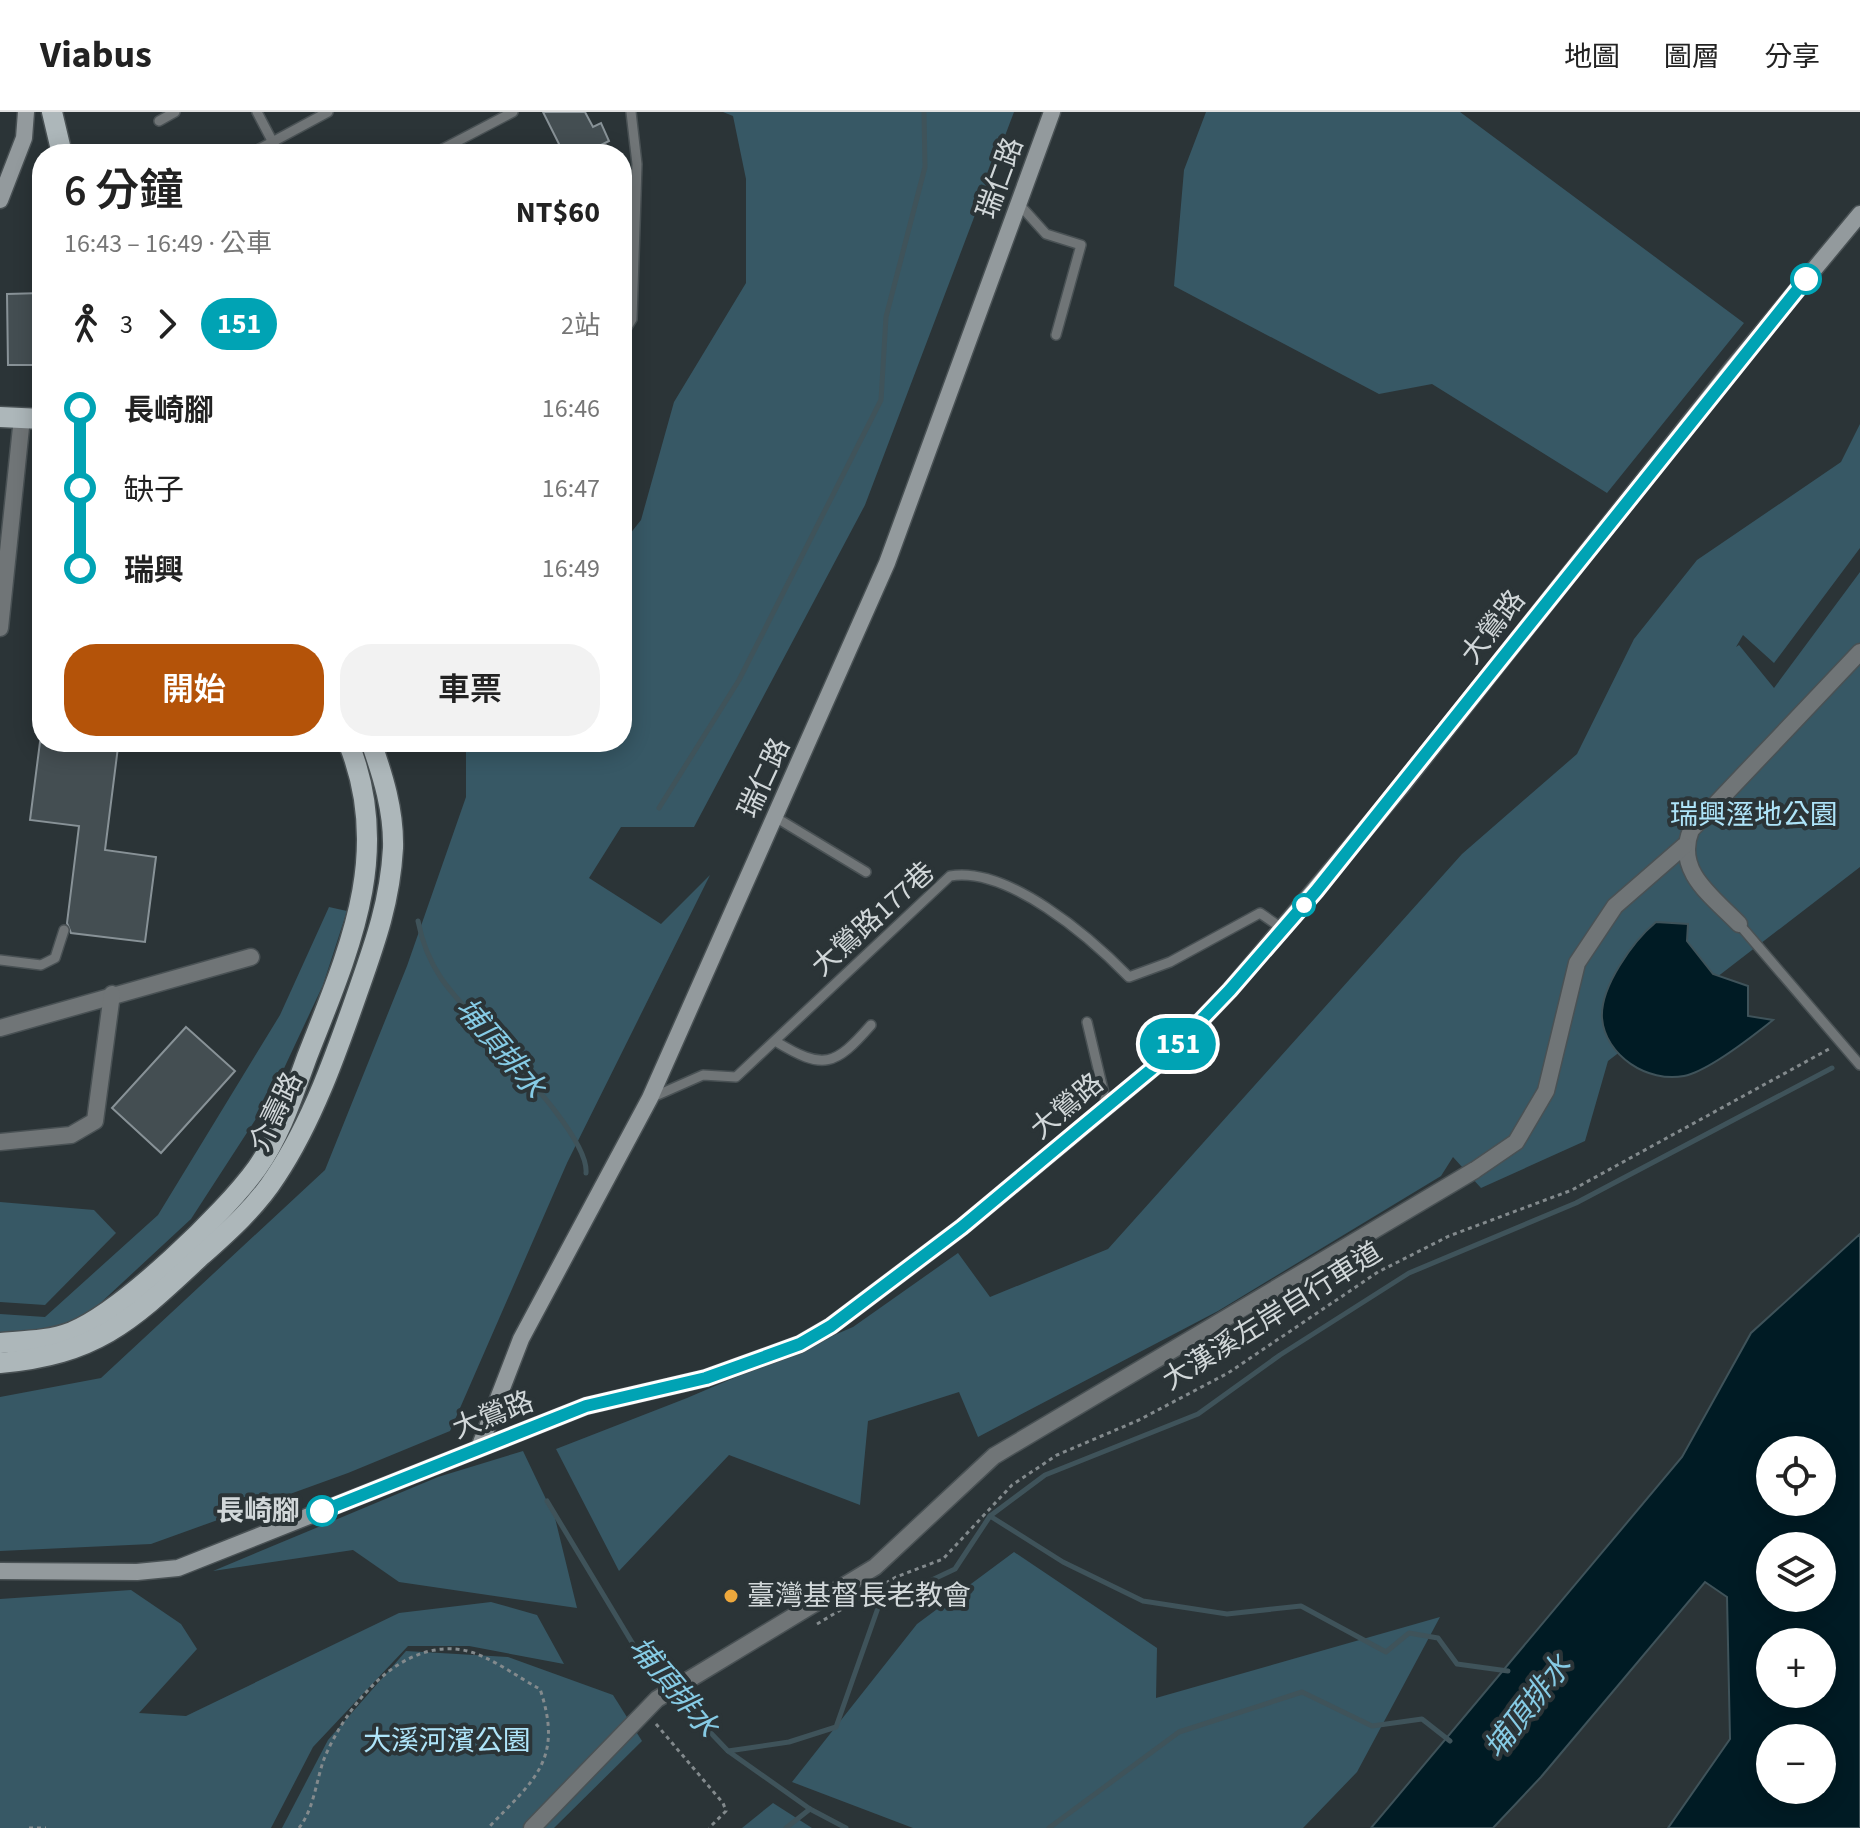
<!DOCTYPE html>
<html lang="zh-TW">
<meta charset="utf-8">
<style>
body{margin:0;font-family:"Source Sans 3","Noto Sans TC",sans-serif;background:#f2f2f2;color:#222;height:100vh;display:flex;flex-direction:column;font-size:30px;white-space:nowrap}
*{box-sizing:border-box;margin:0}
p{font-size:26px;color:#767676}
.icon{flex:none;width:44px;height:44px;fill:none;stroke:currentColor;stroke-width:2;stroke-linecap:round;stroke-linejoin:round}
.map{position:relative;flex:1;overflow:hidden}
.panel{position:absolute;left:32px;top:32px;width:600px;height:608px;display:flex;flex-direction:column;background:#fff;border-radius:32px;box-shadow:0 4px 20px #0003}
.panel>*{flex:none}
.badge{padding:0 16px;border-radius:26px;font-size:28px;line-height:52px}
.buttons{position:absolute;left:1756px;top:1324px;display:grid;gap:16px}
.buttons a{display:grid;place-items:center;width:80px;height:80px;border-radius:50%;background:#fff;box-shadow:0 4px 20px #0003;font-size:40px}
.map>.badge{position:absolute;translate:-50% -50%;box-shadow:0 0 0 4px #fff}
.legs{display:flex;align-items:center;gap:12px;height:88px;padding:0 32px;font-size:26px}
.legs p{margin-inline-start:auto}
.headline{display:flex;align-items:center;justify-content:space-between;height:136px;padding:0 32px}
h1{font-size:44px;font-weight:600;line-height:60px}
.action{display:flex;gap:16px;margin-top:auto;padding:16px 32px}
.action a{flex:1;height:92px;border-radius:32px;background:#b45309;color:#fff;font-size:32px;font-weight:600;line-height:92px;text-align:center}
.action a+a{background:#f2f2f2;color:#222}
ul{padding:0 32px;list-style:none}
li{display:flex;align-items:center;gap:28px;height:80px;font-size:30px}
li i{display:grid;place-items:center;width:12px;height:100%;margin:0 10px;background:currentColor}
li i::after{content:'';width:20px;height:20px;margin:-10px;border:6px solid;border-radius:50%;background:#fff}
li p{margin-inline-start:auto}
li:first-child i{background:linear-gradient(#0000 50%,currentColor 0)}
li:last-child i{background:linear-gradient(currentColor 50%,#0000 0)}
header{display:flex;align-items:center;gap:48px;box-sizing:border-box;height:112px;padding:0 40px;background:#fff;border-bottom:2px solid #e0e0e0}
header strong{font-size:38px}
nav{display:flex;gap:44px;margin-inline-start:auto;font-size:28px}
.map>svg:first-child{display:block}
</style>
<header>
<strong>Viabus</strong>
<nav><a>地圖</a><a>圖層</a><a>分享</a></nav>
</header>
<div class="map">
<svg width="1860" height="1716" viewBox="0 0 1860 1716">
<rect width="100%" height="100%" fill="#2b3437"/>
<!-- green -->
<g fill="#375865">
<polygon points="723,0 1014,0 865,393 694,715 621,715 589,766 661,812 710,763 567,1051 450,1319 348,1361 151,1432 0,1439 0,1285 101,1266 325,1058 407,854 466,685 466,630 622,630 622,432 641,408 674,290 746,171 746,67 733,4"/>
<polygon points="1206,0 1460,0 1744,211 1607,381 1432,272 1379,282 1174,174 1184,58"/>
<polygon points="1860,312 1860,436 1774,551 1743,523 1736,535 1739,533 1774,576 1860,460 1860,755 1608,949 1585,1029 1481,1076 1453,1045 1441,1064 1218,1199 978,1325 959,1280 868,1309 860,1393 729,1343 619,1459 556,1337 687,1286 853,1215 958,1141 990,1185 1108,1137 1462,742 1577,642 1634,527 1697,448 1841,350"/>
<polygon points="329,795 347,799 323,873 272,982 191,1107 81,1209 57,1222 0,1226 0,1202 45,1205 158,1103 280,903"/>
<polygon points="0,1090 94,1098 116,1121 45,1193 0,1190"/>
<polygon points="523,1339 555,1406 577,1496 399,1470 353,1438 213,1459 438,1365"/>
<polygon points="1014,1440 1157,1536 1156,1586 1440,1505 1357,1660 1303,1716 913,1716 792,1670 917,1512"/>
<polygon points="131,1478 181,1512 197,1537 139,1601 186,1604 399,1501 491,1490 537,1503 564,1552 469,1534 408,1534 313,1635 271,1716 0,1716 0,1487"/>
<polygon points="406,1539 508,1545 613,1583 642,1629 554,1716 282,1716 328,1628"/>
<polygon points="773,1691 812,1716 742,1716"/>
</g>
<!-- water -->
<g fill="#001b24" stroke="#3f535a" stroke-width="2" fill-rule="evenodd">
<path d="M 1656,810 L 1688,812 L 1687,829 L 1713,862 L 1748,874 L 1748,904 L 1773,908 C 1753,924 1709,959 1684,964 C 1648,971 1605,944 1602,906 C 1600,875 1633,829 1656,810 Z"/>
<path d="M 1860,1122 L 1860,1716 L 1668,1716 L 1730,1627 L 1727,1485 L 1705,1470 L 1541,1665 L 1493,1716 L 1371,1716 L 1682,1345 L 1751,1221 ZM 1770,1338 L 1822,1338 L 1822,1390 L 1770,1390 ZM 1770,1434 L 1822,1434 L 1822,1486 L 1770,1486 ZM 1770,1530 L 1822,1530 L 1822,1582 L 1770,1582 ZM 1770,1626 L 1822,1626 L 1822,1678 L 1770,1678 Z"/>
</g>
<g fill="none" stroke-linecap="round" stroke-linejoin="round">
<!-- stream -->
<g stroke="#3f535a" stroke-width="5">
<polyline points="659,696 739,568 881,288 886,205 925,55 924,0"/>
<path d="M 418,809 C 422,830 429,848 441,866 C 468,907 590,1018 586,1061"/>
<polyline points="547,1389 645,1552 728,1639 810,1697 846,1716"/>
<polyline points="990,1404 1063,1450 1143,1489 1227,1502 1301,1494 1386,1540 1409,1521 1438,1526 1457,1552 1508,1559"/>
<polyline points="728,1639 789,1630 836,1615 879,1493 955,1457 990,1404 1045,1363 1198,1302 1280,1243 1409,1161 1576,1091 1832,956"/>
<polyline points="786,1716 810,1697"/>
<polyline points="1049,1716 1179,1620 1302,1580 1372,1614 1422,1607 1450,1629"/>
</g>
</g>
<!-- building -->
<g fill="#444e52" stroke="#889297" stroke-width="2">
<polygon points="543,0 585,0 593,15 601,11 609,29 583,42 564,42"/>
<polygon points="42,181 42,253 8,253 7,182"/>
<polygon points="40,630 118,635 105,738 156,745 145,830 71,821 67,811 79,714 30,708"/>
<polygon points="186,915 235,959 161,1041 112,996"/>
</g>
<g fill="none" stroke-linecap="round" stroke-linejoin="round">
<!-- lane casing -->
<g stroke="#495154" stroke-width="12">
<g id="lane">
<polyline points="257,0 279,42"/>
<polyline points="159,9 175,0"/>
<polyline points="250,42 328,0"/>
<polyline points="433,42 513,0"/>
<polyline points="1019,92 1046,122 1081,133 1056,223"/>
<polyline points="622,223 632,207 637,52 631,0"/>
<polyline points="775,705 866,760"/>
<polyline points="1739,812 1860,953"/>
<polyline points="0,848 41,853 55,846 64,818"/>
<polyline points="1087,910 1107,994"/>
<path d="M 775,929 C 824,959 835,954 871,913"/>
<path d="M 653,985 L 703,963 L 736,965 L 950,764 C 1008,754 1090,825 1129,865 L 1170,850 L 1260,801 L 1283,817"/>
</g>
</g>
<!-- street casing -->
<g stroke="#495154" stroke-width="19">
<g id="street">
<polyline points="0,516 22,306"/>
<path d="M 1739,812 C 1713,785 1674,759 1691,718 L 1860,540"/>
<polyline points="0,916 251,845"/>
<polyline points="0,1030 71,1023 95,1009 112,882"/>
<polyline points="532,1716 657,1587 875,1455 994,1344 1475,1058 1516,1030 1546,979 1577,851 1615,794 1684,734"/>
</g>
</g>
<!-- secondary casing -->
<g stroke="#495154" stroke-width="19">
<g id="secondary">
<polyline points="0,88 24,26 26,0"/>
<polyline points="479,1336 521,1227 650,986 887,451 1052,0"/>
<polyline points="0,1459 137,1460 178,1456 586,1294 706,1266 800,1232 831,1214 962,1115 1164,947 1230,878 1400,676 1734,254 1860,102"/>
</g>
</g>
<!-- primary casing -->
<g stroke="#495154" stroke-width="23">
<g id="primary">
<polyline points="52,0 62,42"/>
<polyline points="0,305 42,307"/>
<path d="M 0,1231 C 24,1229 49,1229 72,1220 C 124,1198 224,1102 257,1056 C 281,1022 293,983 307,945 C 348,840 394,742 348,630"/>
<path d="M 0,1251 C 99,1242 132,1208 202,1143 C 228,1120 257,1094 276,1064 C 312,1010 336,942 357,882 C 375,831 390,790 393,736 C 394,699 383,664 371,630"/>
</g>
</g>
<!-- path -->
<g stroke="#838a8d" stroke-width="3" stroke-dasharray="4 4" stroke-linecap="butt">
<polyline points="817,1512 896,1465 943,1447 1012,1373 1057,1343 1139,1308 1228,1261 1378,1160 1449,1124 1572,1078 1829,937"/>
<polyline points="656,1612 723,1691 726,1699 709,1716"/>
<polyline points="29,1716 46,1716"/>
<path d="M 299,1716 C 314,1697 316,1669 324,1647 C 346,1594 399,1527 463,1538 C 489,1543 517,1565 540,1577 C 564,1648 534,1668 488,1716"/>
</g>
<!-- lane -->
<use href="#lane" stroke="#707577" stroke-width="9"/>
<!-- street -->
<use href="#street" stroke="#707577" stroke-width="16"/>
<!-- secondary -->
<use href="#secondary" stroke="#939a9d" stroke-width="16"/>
<!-- primary -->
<use href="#primary" stroke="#adb7ba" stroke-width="20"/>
</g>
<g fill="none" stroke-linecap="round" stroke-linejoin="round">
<!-- line-1 casing -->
<g stroke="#fff" stroke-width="18">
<polyline id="line-1" points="322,1399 586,1294 706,1266 800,1232 831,1214 962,1115 1083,1014 1164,947 1230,878 1316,779 1806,167"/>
</g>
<!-- line-1 -->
<use href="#line-1" stroke="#00a3b4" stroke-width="12"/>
</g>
<!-- markers -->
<g fill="#fff" stroke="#00a3b4" stroke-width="4">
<circle cx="1806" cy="167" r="14"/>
<circle cx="1304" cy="793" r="10"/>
<circle cx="322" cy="1399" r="14"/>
</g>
<circle fill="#eea83c" stroke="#2b3437" stroke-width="3" cx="731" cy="1484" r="8"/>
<g text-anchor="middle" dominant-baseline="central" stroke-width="8" stroke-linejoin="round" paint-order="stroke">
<!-- street labels -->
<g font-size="28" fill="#d1d7d9" stroke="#2b3437">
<text transform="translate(1000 66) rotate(-70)">瑞仁路</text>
<text transform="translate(1493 515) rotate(-52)">大鶯路</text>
<text transform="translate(764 666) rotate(-65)">瑞仁路</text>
<text transform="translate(873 807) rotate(-42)">大鶯路177巷</text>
<text transform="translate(1067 994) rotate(-40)">大鶯路</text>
<text transform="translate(276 1000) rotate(-64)">介壽路</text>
<text transform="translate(1272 1204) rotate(-32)">大漢溪左岸自行車道</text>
<text transform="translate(493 1303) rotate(-21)">大鶯路</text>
</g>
<!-- park labels -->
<g font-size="28" fill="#aee4f9" stroke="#2b3437">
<text x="1754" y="703">瑞興溼地公園</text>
<text x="447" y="1629">大溪河濱公園</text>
</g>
<!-- stop labels -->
<g font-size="28" font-weight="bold" fill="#d1d7d9" stroke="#2b3437" text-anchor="end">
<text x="300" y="1399">長崎腳</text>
</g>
<!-- poi labels -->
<g font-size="28" fill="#d1d7d9" stroke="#2b3437" text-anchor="start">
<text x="747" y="1484">臺灣基督長老教會</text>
</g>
<!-- water labels -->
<g font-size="30" font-style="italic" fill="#86cbe5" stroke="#2b3437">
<text transform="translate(500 936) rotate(50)">埔頂排水</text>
<text transform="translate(673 1575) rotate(50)">埔頂排水</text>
<text transform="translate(1528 1595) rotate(-52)">埔頂排水</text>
</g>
</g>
</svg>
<div class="buttons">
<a><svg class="icon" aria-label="locate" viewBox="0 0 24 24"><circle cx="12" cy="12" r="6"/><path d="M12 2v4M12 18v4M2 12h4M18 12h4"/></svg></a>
<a><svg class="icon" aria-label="layers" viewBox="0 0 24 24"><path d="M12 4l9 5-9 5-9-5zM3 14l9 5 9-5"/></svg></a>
<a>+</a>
<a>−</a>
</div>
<b class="badge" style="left:1178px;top:932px;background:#00a3b4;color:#fff">151</b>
<section class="panel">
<div class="headline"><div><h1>6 分鐘</h1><p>16:43 – 16:49 · 公車</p></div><b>NT$60</b></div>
<div class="legs"><svg class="icon" aria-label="walk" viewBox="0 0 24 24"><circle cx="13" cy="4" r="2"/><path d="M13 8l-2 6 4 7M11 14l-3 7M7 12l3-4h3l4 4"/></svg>3<svg class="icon" aria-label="forward" viewBox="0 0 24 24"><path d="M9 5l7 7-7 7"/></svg><b class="badge" style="background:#00a3b4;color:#fff">151</b><p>2站</p></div>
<ul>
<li><i style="color:#00a3b4"></i><b>長崎腳</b><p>16:46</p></li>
<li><i style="color:#00a3b4"></i><span>缺子</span><p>16:47</p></li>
<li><i style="color:#00a3b4"></i><b>瑞興</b><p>16:49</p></li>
</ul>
<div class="action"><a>開始</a><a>車票</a></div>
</section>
</div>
